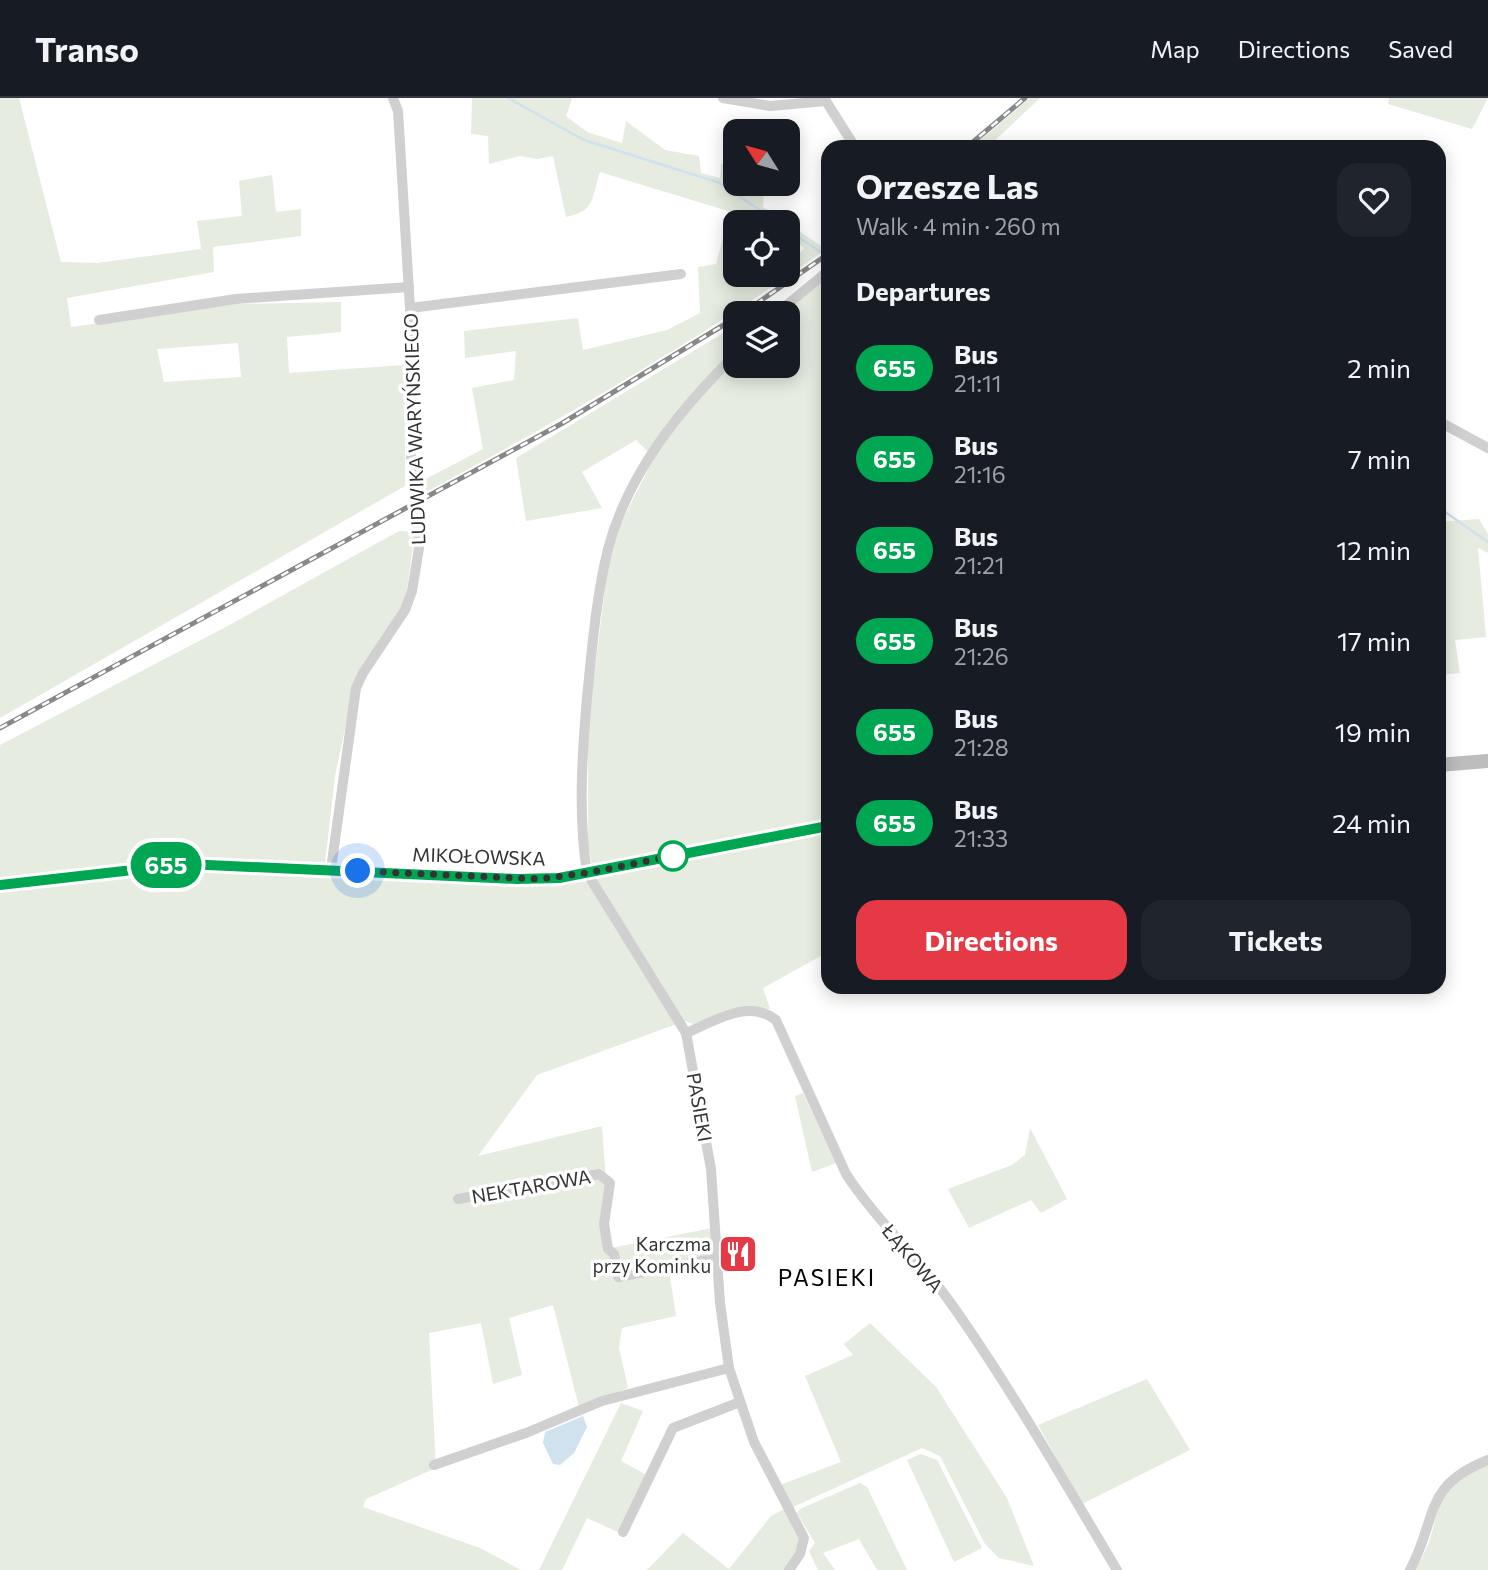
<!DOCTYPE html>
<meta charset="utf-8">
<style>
body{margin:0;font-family:Commissioner,sans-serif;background:#20242c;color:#f1f3f6;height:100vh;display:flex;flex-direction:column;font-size:26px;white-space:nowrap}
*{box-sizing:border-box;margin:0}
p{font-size:23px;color:#9ea1a6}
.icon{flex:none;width:38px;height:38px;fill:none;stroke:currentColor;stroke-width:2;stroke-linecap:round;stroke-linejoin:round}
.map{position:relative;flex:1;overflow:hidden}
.details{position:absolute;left:821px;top:42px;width:625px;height:854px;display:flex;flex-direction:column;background:#171b24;border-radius:21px;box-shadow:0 4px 18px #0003}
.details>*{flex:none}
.badge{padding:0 14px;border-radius:23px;font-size:24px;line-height:46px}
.needle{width:46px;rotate:307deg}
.fabs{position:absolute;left:723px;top:21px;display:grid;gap:14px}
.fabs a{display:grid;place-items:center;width:77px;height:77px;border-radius:14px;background:#171b24;box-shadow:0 4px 18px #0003;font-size:35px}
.you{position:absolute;width:35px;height:35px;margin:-18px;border:5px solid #fff;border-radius:50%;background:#1a73e8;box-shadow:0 0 0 10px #1a73e833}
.map>.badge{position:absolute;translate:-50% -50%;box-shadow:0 0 0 4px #fff}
h2{padding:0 35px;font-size:26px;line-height:63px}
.round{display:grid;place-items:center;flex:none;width:74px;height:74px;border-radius:21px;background:#20242c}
.summary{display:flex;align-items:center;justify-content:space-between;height:119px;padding:0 35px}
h1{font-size:33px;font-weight:700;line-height:52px}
.primary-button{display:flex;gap:14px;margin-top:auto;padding:14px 35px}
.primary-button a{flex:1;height:80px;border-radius:21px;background:#e63946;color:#fff;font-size:28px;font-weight:700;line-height:80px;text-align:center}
.primary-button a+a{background:#20242c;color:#f1f3f6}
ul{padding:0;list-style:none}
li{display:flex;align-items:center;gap:21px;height:91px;padding:0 35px}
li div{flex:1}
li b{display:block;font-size:26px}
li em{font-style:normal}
li .badge{min-width:77px;font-weight:700;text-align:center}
header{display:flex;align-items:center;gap:42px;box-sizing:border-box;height:98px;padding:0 35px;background:#171b24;border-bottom:2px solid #363941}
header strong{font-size:33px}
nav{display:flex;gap:38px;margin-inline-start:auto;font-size:24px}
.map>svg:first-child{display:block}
</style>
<header>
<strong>Transo</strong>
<nav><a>Map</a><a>Directions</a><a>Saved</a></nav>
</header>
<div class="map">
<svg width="1488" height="1472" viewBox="0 0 1488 1472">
<rect width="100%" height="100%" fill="#fff"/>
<!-- green -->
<g fill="#e6ecdf" fill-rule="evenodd">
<path d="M 0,0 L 19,0 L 61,164 L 97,165 L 201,151 L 197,123 L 242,118 L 239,83 L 272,77 L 276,114 L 301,111 L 301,138 L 213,149 L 214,174 L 67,200 L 71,229 L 236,206 L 341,204 L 341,234 L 287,239 L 289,275 L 405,267 L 405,388 L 0,620 ZM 238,245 L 241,279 L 164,284 L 157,251 Z"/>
<path d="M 472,0 L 572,0 L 566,18 L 587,34 L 622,45 L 626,23 L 665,52 L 699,58 L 701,75 L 720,80 L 721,66 L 735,68 L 735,86 L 764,86 L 763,109 L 785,124 L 764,124 L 600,74 C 591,100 596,113 566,119 L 553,58 L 537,61 L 520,58 L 489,66 L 488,38 L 471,36 Z"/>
<polygon points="1030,0 1040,0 988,49 972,49"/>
<polygon points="1389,0 1488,0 1472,31 1388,6"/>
<path d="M 788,126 L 823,149 L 828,146 L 828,150 C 698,243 560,322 419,398 L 418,385 L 483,351 L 472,290 L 514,282 L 516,253 L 465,260 L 464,233 L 578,220 L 583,252 L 667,232 L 700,215 L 698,169 L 716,166 L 724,136 L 735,139 L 735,177 L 788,177 L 788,149 L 798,157 L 804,150 L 788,138 Z"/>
<polygon points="828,178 828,854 763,890 770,911 744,909 697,927 685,923 537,977 478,1058 602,1028 611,1150 712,1130 715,1156 668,1166 676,1218 622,1230 619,1250 628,1290 579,1309 553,1207 509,1220 522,1277 493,1286 481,1225 429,1235 436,1370 366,1401 363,1409 480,1450 521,1472 0,1472 0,647 224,530 399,433 415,434 405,504 356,579 335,678 324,774 528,787 595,783 588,747 588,628 608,466 616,435 654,360 636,342 582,374 602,410 526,423 516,360 735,228 735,268 788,268 788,215 781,215"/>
<polygon points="1479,421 1488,436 1488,455 1478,450 1486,539 1455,542 1460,575 1439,577 1439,424"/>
<polygon points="803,995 836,1065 812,1074 795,998"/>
<polygon points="1030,1030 1067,1101 1041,1115 1031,1102 969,1130 948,1091 1012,1067 1025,1057"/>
<polygon points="870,1225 936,1289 1007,1400 1034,1468 999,1460 985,1446 940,1358 922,1350 793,1409 780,1387 841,1364 805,1278 853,1257 844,1246"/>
<polygon points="1147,1281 1190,1352 1082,1406 1038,1327"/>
<polygon points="621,1305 643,1313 621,1363 647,1377 618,1434 587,1420 562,1472 539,1472"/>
<polygon points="921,1356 937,1362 982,1450 954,1464 907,1362"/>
<path d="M 1488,1366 L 1488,1472 L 1415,1472 C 1449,1419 1418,1401 1488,1366 Z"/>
<polygon points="860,1385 867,1389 907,1472 877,1472 859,1441 823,1455 835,1472 818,1472 809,1453 815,1445 797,1415 800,1411"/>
<polygon points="786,1410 802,1442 799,1454 786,1472 647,1472 683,1435 729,1471 771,1418"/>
</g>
<!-- water -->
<polygon fill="#cfe2ee" points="583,1318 587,1329 574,1355 560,1367 553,1366 543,1345 545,1334"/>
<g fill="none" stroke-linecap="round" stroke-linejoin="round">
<!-- stream -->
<g stroke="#cfe2ee" stroke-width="2.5">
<polyline points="508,0 584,42 720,85 777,124"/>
<polyline points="788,132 822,155"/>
<polyline points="827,162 828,163"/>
<polyline points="1438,409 1488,444"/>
</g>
<!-- minor -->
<g stroke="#d0d0d0" stroke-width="10">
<polyline points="723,0 770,8 826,3"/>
<polyline points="824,0 855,49"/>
<polyline points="410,210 681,176"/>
<polyline points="777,215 828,173"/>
<polyline points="99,222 236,201 409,189"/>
<path d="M 735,257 C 680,311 628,375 608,451 C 596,499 592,551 587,600 C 582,657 578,718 587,775 L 686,935 L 711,1071 L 720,1205 L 729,1270 L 754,1344 L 804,1440 L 800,1456 L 789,1472"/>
<polyline points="1438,323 1488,350"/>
<polyline points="331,771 356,590 363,575 405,512 412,493 419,450 411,359 410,210 398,13 393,0"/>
<path d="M 686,935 C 713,924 748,900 776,922 L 846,1076 C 876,1122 918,1159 950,1204 C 1011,1290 1063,1382 1117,1472"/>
<polyline points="458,1101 599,1076 610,1085 604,1126 608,1151 614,1156 618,1179 718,1160"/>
<polyline points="434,1367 526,1335 602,1303 729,1270"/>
<polyline points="623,1434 673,1330 740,1304"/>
<path d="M 1410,1472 C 1438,1420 1422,1388 1488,1362"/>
</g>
<!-- secondary -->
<g stroke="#bdbdbd" stroke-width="14">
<polyline points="1438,667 1488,663"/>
<polyline points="0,787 186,766 517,781 559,780 828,728"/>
</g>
<!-- rail casing -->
<g stroke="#888" stroke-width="5">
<g id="rail">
<polyline points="967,49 1025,0"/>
<polyline points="743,215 828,156"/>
<polyline points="0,630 561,326 735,220"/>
</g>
</g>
<!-- rail -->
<use href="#rail" stroke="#fff" stroke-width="2.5" stroke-dasharray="8" stroke-linecap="butt"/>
</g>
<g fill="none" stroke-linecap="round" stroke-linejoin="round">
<!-- line casing -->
<g stroke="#fff" stroke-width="16">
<polyline id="line" points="0,787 186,766 517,781 559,780 828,728"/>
</g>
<!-- line -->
<use href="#line" stroke="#00a651" stroke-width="10"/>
<!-- walk -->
<polyline stroke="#333" stroke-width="7" stroke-dasharray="0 12.6" points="358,773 538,781 587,775 673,758"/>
</g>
<!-- icons -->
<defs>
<g id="restaurant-square" transform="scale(2.0125)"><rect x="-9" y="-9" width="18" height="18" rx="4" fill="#e63946" stroke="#fff"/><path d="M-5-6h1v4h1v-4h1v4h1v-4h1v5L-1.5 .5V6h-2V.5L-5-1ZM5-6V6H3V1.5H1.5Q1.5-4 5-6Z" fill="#fff"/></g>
</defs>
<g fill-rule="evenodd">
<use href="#restaurant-square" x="738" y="1156"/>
</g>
<!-- markers -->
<circle fill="#fff" stroke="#00a651" stroke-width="3.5" cx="673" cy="758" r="14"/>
<g text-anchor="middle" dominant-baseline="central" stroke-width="7" stroke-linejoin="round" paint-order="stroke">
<!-- street labels -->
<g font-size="19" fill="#333" stroke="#fff">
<text transform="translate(414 331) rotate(-92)">LUDWIKA WARYŃSKIEGO</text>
<text transform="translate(479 758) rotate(2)">MIKOŁOWSKA</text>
<text transform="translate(700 1009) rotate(80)">PASIEKI</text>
<text transform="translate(531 1088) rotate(-10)">NEKTAROWA</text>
<text transform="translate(913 1160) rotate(50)">ŁĄKOWA</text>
</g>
<!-- poi labels -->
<g font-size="19" fill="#333" stroke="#fff" text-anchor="end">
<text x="711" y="1145">Karczma<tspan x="711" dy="22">przy Kominku</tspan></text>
</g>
<!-- quarter labels -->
<g font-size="23" letter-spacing="2" fill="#000" stroke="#fff">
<text x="827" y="1179">PASIEKI</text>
</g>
</g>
</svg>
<div class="fabs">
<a><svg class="needle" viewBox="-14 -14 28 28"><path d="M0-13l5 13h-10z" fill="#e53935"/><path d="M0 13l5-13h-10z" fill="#9ea1a6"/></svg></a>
<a><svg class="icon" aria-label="locate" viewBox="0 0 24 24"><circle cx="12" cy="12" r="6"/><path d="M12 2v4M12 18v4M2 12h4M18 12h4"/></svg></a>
<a><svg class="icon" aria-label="layers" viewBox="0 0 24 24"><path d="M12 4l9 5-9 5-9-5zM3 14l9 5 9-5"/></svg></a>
</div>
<div class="you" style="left:358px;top:773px"></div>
<b class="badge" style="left:166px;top:767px;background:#00a651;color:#fff">655</b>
<section class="details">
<div class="summary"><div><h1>Orzesze Las</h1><p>Walk · 4 min · 260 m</p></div><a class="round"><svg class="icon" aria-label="heart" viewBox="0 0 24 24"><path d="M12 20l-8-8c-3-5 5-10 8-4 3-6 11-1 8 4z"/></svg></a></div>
<h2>Departures</h2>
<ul>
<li><span class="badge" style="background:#00a651;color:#fff">655</span><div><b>Bus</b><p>21:11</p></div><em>2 min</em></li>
<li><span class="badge" style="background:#00a651;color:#fff">655</span><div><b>Bus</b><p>21:16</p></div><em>7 min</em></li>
<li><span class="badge" style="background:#00a651;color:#fff">655</span><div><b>Bus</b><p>21:21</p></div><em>12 min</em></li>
<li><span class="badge" style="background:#00a651;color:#fff">655</span><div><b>Bus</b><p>21:26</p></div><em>17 min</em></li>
<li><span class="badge" style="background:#00a651;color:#fff">655</span><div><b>Bus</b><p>21:28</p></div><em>19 min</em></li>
<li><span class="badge" style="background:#00a651;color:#fff">655</span><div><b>Bus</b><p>21:33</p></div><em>24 min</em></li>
</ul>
<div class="primary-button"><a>Directions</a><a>Tickets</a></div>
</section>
</div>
